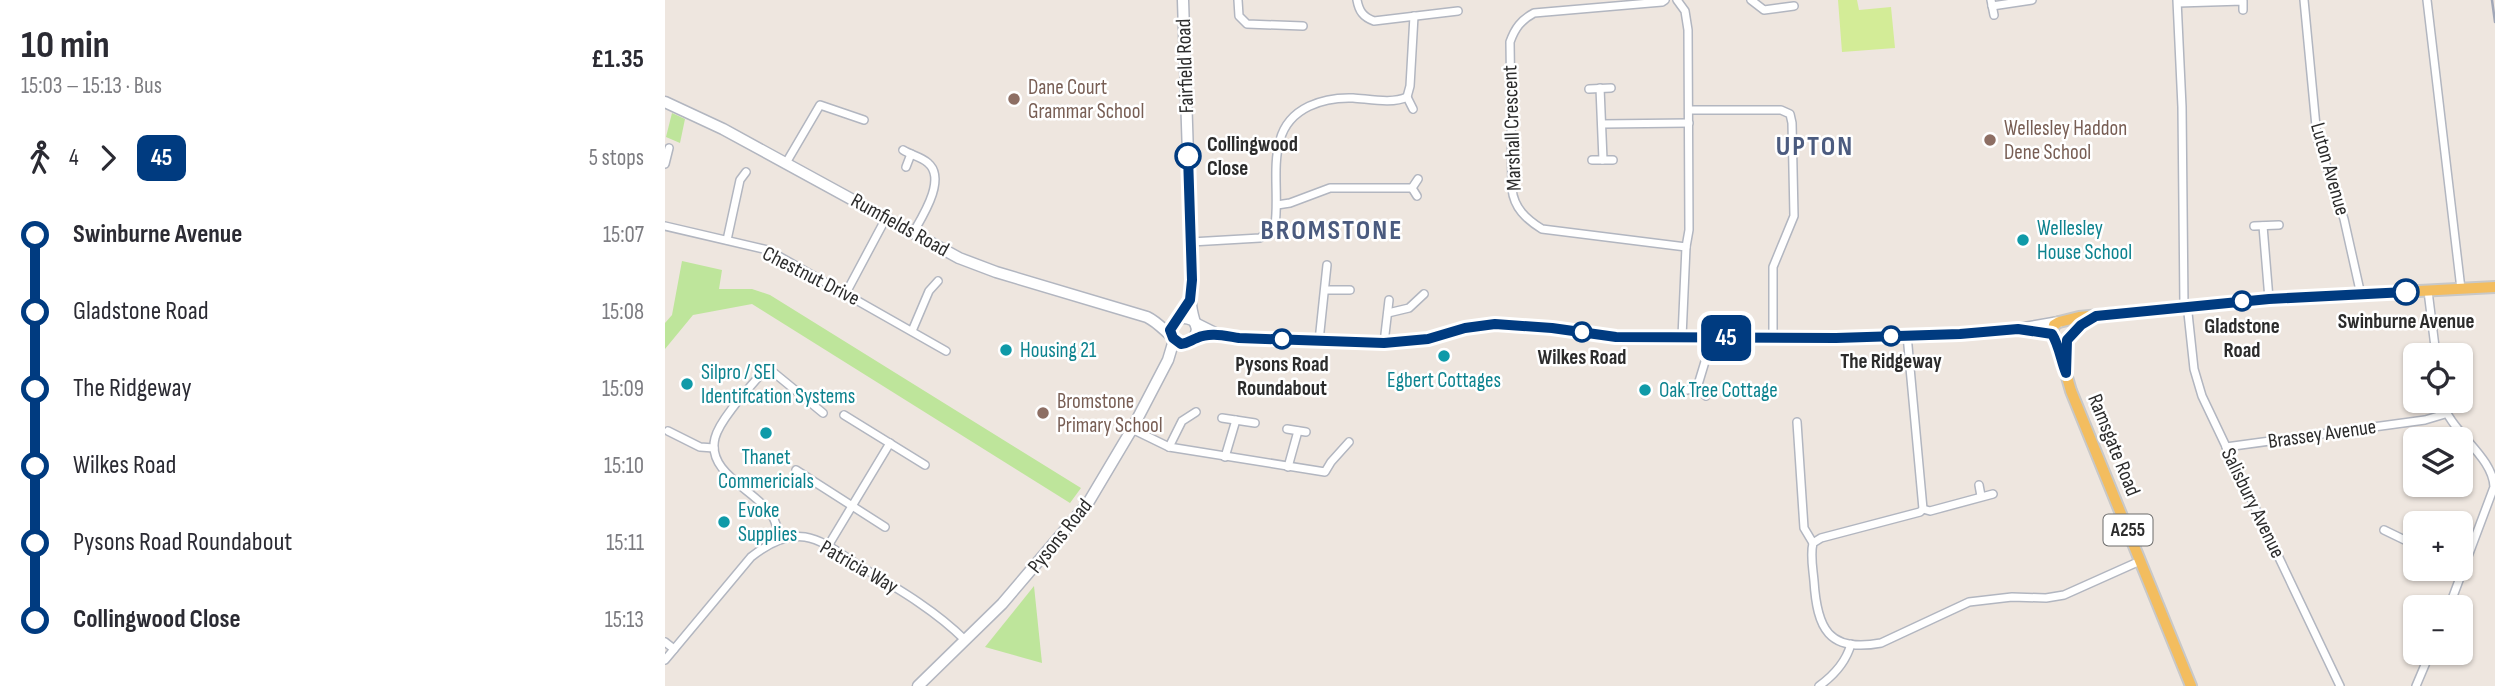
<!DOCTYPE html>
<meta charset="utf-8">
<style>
body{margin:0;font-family:"Sofia Sans Condensed",sans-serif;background:#f7f7f7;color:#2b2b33;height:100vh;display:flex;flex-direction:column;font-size:26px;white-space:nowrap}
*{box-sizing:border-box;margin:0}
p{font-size:23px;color:#7c7c81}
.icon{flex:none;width:38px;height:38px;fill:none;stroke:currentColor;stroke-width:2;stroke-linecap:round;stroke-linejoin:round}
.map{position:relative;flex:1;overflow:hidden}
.details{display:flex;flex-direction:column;background:#fff;width:665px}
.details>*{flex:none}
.badge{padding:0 14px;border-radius:10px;font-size:24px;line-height:46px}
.controls{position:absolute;left:1738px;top:343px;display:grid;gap:14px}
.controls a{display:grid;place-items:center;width:70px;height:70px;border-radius:10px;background:#fff;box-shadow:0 2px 5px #0004;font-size:35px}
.map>.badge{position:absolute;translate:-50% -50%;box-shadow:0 0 0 4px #fff}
.legs{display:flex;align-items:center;gap:10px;height:77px;padding:0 21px;font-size:23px}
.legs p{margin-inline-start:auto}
.head{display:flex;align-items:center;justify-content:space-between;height:119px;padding:0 21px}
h1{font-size:38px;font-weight:700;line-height:52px}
ul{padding:0 21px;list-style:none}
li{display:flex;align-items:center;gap:24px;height:77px;font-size:26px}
li i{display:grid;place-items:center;width:10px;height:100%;margin:0 9px;background:currentColor}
li i::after{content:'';width:18px;height:18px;margin:-9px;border:5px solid;border-radius:50%;background:#fff}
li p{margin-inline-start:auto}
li:first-child i{background:linear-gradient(#0000 50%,currentColor 0)}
li:last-child i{background:linear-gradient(currentColor 50%,#0000 0)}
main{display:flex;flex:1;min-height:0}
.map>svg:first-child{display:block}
</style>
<main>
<section class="details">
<div class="head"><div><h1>10 min</h1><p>15:03 – 15:13 · Bus</p></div><b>£1.35</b></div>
<div class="legs"><svg class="icon" aria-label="walk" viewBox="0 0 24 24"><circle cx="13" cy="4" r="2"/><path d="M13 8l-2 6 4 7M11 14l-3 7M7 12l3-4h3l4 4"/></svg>4<svg class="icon" aria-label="forward" viewBox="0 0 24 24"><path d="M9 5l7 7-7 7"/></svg><b class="badge" style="background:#003b80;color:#fff">45</b><p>5 stops</p></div>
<ul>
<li><i style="color:#003b80"></i><b>Swinburne Avenue</b><p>15:07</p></li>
<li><i style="color:#003b80"></i><span>Gladstone Road</span><p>15:08</p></li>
<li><i style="color:#003b80"></i><span>The Ridgeway</span><p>15:09</p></li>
<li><i style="color:#003b80"></i><span>Wilkes Road</span><p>15:10</p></li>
<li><i style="color:#003b80"></i><span>Pysons Road Roundabout</span><p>15:11</p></li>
<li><i style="color:#003b80"></i><b>Collingwood Close</b><p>15:13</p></li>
</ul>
</section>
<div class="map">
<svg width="1830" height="686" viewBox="0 0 1830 686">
<rect width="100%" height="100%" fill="#eee6df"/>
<!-- green -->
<g fill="#bee59b">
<polygon points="7,113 20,119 15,143 1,137"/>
<polygon points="17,261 57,270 54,289 87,289 105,295 416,488 405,503 87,304 28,315 0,349 0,323 7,315"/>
<polygon points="369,586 377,663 320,647"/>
</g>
<!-- pitch -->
<polygon fill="#d3ec97" points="1173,0 1192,0 1194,10 1226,7 1230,48 1177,52"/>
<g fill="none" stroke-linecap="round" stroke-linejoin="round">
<!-- street casing -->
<g stroke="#b2b6c0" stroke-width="10">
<g id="street">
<polyline points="573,0 574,16 582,24 638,26"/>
<path d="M 692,0 C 694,11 698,17 709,21 L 793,11"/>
<path d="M 1000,0 L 997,2 L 869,13 C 856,20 850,28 845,42 L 847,189 C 849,208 861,219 877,229 L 1021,247"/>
<polyline points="1012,0 1020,11 1023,30 1024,230 1021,247 1017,337"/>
<polyline points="1086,0 1099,10 1129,6"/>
<polyline points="1326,0 1329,15"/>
<polyline points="1512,0 1517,107 1519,306"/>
<polyline points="1639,0 1652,137 1679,219 1696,295"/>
<polyline points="1762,0 1796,289"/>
<polyline points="1513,3 1578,1 1578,10"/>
<polyline points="1327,6 1367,0"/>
<polyline points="935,88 938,160"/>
<polyline points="924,89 946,88"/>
<polyline points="742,97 748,109"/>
<polyline points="1025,110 1116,110 1125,114 1127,123 1129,216 1108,267 1108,337"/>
<polyline points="937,124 1024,123"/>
<path d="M 238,150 C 246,155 257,157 263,163 C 282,179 257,217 248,233"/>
<polyline points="927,160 948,160"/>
<polyline points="121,163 155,105 199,120"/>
<polyline points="0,164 4,148"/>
<polyline points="241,167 246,154"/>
<polyline points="752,196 747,188 753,179"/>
<polyline points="612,205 625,203 665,188 747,188"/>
<polyline points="0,226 103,250 281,351"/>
<polyline points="1589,226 1614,225"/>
<polyline points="1598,226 1604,299"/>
<polyline points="62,240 75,180 81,172"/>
<path d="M 526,242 L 595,238 L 610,225 C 614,198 607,166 615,140 C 624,107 659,97 688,98 C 704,99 728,104 742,97 L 745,86 L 749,16"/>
<polyline points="660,290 685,290"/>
<polyline points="1763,291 1771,355"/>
<polyline points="181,293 221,218"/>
<polyline points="723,313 744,308 759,294"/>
<polyline points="1523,313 1529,369 1537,396 1675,686"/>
<polyline points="247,331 264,291 273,281"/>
<path d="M 1242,335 L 1258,509 L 1255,512 L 1156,538 L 1148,543 C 1145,555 1148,569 1149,581 C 1152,628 1163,653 1216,643 L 1304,602 L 1347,597 L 1381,598 L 1399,595 L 1475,561"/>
<polyline points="654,341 662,265"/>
<polyline points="719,343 724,300"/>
<polyline points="1032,388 1042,355 1042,338"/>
<polyline points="1022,390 1032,388 1041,396"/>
<path d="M 1777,401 C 1785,432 1828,456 1829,487 L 1784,607"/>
<polyline points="179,415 260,465"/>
<polyline points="557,418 590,423"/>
<polyline points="1132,422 1139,528 1148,543"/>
<polyline points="467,429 504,447 660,472 666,462 684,442"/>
<polyline points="622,429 641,432"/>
<polyline points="3,431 35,447 49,448"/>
<polyline points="504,447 517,421 531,412"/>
<polyline points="1561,447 1760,420 1780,414"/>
<polyline points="560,457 571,420"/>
<polyline points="623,467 633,431"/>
<polyline points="131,470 220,527"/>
<polyline points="1314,485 1316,496"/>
<polyline points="1258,509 1265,511 1328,494"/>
<polyline points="1719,530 1750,545"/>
<path d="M 116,539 C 113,531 111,521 106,514 C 90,490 41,473 50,438 C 55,418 89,383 102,367 L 158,413"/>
<polyline points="163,546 225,443"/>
<polyline points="0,642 9,649"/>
<path d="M 0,660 L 86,557 C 101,545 120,534 140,537 C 159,540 177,555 193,565 C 230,587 269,609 300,640"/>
<path d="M 1154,686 C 1168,676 1181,662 1186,644"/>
<polyline points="1751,686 1765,653"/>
</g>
</g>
<!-- secondary casing -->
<g stroke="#b2b6c0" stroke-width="13">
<g id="secondary">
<path d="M 518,0 L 527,280 C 525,303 525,308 532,329 L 530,338"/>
<path d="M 0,102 L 58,129 L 294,258 L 331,272 L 482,317 C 497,324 508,342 520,344"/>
<polyline points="530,323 552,334 574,338 719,343 763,339 800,328 830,324 887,328 951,337 1171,338 1295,334 1353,329 1394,322"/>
<polyline points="1361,330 1387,334"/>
<path d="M 506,335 C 504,322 515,314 527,320"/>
<polyline points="253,686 337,604 423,503 467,429 503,360 509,340"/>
</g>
</g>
<!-- primary casing -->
<g stroke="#c8c8c8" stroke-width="14">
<g id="primary">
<polyline points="1402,340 1416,325 1429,318"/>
<path d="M 1526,686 L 1406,391 C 1402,378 1393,343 1387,334 L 1389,325 L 1394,322 L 1414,317 L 1604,299 L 1830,287"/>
</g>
</g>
<!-- street -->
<use href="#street" stroke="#fff" stroke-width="7"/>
<!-- secondary -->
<use href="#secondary" stroke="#fff" stroke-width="10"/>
<!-- primary -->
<use href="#primary" stroke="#f3bd5f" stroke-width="10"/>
<!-- rail -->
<polyline stroke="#a1a7b7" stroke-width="2.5" points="1827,0 1830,22"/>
</g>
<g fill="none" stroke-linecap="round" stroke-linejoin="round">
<!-- line-1 casing -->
<g stroke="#fff" stroke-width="16">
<path id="line-1" d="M 523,156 L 527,280 L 525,300 L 505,330 L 508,338 L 516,344 C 524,343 526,340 532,338 C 545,332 560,336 574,338 L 719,343 L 763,339 L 800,328 L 830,324 L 887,328 L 951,337 L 1171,338 L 1295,334 L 1353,329 L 1387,334 C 1394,345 1396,361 1401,373 L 1402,340 L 1416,325 L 1431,316 L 1604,299 L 1741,292"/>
</g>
<!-- line-1 -->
<use href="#line-1" stroke="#003b80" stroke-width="10"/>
</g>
<!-- markers -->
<g fill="#8d6e63" stroke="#fff" stroke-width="2.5">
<circle cx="349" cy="99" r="7"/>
<circle cx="1325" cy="140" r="7"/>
<circle cx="378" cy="413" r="7"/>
</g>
<g fill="#fff" stroke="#003b80" stroke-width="3.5">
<circle cx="523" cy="156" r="12"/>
<circle cx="1741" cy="292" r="12"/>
<circle cx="1577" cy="301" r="9"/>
<circle cx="917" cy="332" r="9"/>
<circle cx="1226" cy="336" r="9"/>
<circle cx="617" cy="339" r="9"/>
</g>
<g fill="#0f9aa8" stroke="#fff" stroke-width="2.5">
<circle cx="1358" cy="240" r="7"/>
<circle cx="341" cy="350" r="7"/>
<circle cx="779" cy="356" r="7"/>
<circle cx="22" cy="384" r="7"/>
<circle cx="980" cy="390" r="7"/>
<circle cx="101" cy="433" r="7"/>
<circle cx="59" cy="522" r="7"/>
</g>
<g text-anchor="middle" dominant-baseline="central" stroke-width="5" stroke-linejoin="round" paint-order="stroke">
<!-- shield labels -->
<rect fill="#fff" stroke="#6b6b6b" stroke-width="2" x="1438.5" y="514.5" width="49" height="31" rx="5"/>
<g font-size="19" font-weight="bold" fill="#2c2c2c">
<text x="1463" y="530">A255</text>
</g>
<!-- street labels -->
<g font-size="21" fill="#2c2c2c" stroke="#fff">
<text transform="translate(520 66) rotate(-92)">Fairfield Road</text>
<text transform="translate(847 128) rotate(-92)">Marshall Crescent</text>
<text transform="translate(1665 169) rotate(74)">Luton Avenue</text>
<text transform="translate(235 225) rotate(29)">Rumfields Road</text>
<text transform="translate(146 276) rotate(27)">Chestnut Drive</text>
<text transform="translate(1657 434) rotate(-8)">Brassey Avenue</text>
<text transform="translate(1449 445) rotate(68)">Ramsgate Road</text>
<text transform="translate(1588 503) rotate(64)">Salisbury Avenue</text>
<text transform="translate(395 536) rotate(-51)">Pysons Road</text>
<text transform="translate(194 567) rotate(30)">Patricia Way</text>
</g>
<!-- education labels -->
<g font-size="21" fill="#785e54" stroke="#fff" text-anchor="start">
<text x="363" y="87">Dane Court<tspan x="363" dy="24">Grammar School</tspan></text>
<text x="1339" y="128">Wellesley Haddon<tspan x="1339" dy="24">Dene School</tspan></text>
<text x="392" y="401">Bromstone<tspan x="392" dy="24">Primary School</tspan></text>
</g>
<!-- stop labels -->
<g font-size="21" font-weight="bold" fill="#2c2c2c" stroke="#fff">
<text x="542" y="144" text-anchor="start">Collingwood<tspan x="542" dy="24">Close</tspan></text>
<text x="1741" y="321">Swinburne Avenue</text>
<text x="1577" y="326">Gladstone<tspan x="1577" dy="24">Road</tspan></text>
<text x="917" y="357">Wilkes Road</text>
<text x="1226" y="361">The Ridgeway</text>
<text x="617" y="364">Pysons Road<tspan x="617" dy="24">Roundabout</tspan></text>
</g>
<!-- culture labels -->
<g font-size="21" fill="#0d838f" stroke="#fff" text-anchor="start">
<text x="1372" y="228">Wellesley<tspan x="1372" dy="24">House School</tspan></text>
<text x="355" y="350">Housing 21</text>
<text x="36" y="372">Silpro / SEI<tspan x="36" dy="24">Identifcation Systems</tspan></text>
<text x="779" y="380" text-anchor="middle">Egbert Cottages</text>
<text x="994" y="390">Oak Tree Cottage</text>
<text x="101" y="457" text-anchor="middle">Thanet<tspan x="101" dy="24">Commericials</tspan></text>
<text x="73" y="510">Evoke<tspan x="73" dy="24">Supplies</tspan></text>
</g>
<!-- district labels -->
<g font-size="28" font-weight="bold" letter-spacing="2" fill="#4b5b7f" stroke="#fff">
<text x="1150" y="146">UPTON</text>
<text x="667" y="230">BROMSTONE</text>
</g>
</g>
</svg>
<div class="controls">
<a><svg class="icon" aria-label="locate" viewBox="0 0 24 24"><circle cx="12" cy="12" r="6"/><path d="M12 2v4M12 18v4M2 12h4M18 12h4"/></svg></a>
<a><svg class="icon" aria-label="layers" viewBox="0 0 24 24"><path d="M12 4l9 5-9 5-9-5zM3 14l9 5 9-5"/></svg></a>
<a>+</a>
<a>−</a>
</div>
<b class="badge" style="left:1061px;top:338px;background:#003b80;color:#fff">45</b>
</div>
</main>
